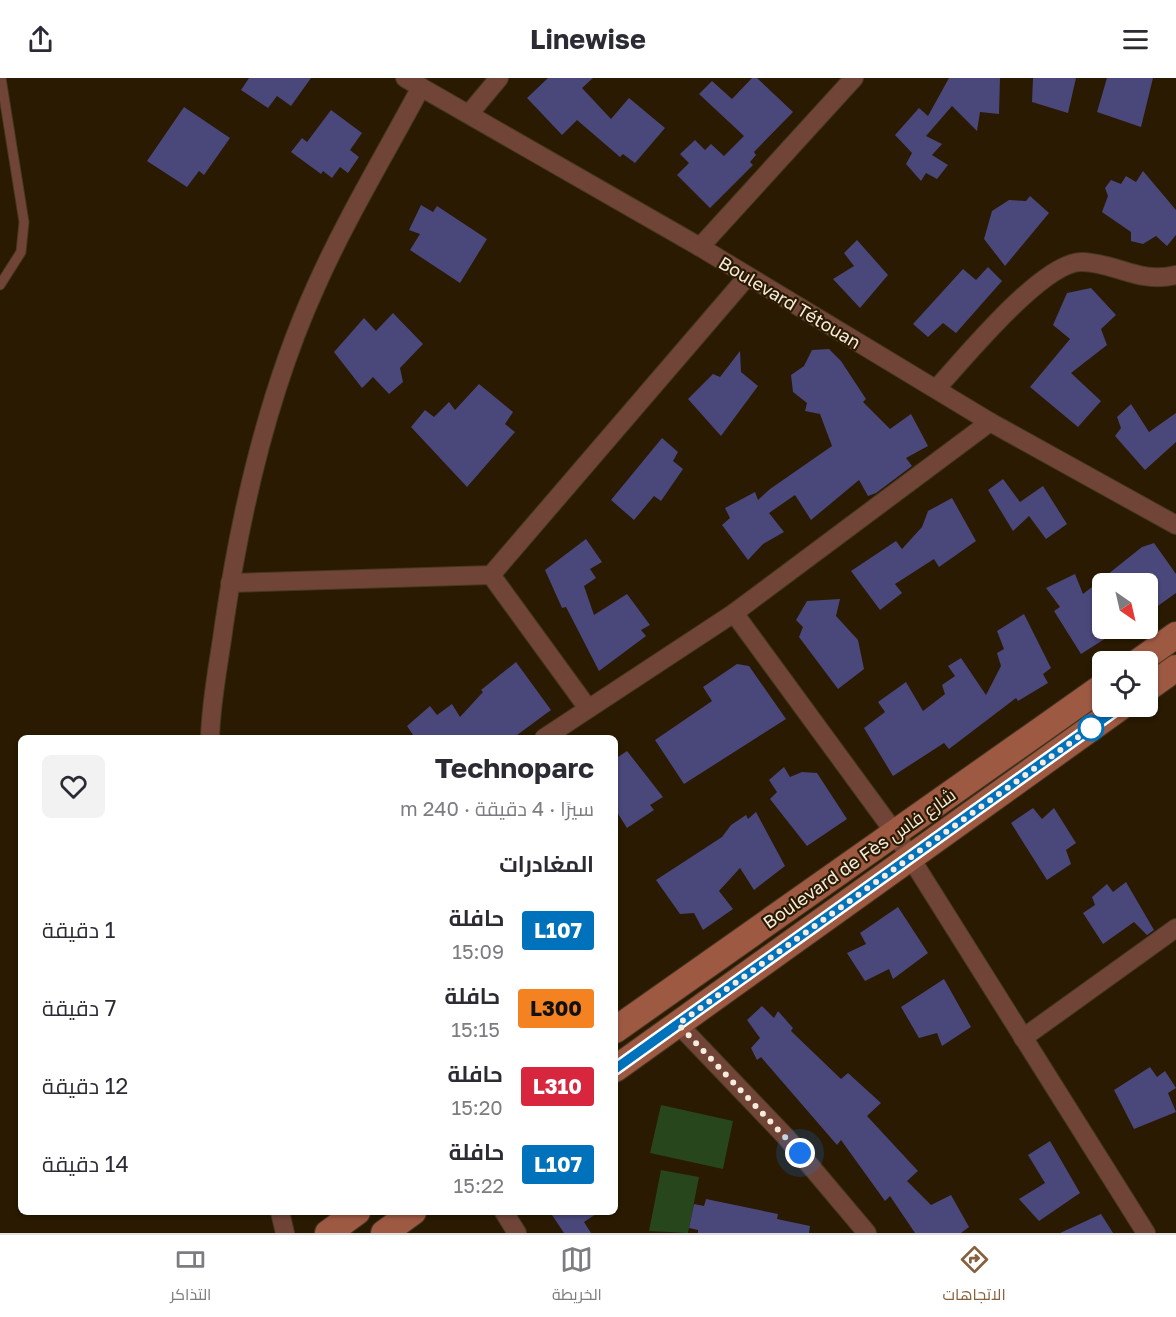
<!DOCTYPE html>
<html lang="ar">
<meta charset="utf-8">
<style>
body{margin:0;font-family:"Golos Text",Cairo,sans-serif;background:#f2f2f3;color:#2b2b33;direction:rtl;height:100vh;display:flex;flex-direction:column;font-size:22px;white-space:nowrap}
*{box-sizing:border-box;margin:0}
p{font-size:20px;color:#7c7c81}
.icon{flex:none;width:33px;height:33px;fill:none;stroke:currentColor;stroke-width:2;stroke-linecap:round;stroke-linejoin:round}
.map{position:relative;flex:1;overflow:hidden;direction:ltr}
.side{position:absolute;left:18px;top:657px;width:600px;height:480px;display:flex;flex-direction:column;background:#fff;border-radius:9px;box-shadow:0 2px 4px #0004;direction:rtl}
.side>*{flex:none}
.badge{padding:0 12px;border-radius:4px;font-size:21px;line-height:39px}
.needle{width:39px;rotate:146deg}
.buttons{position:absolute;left:1092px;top:495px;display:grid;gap:12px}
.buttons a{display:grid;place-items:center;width:66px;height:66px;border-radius:9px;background:#fff;box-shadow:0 2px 4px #0004;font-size:30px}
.you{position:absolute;width:30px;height:30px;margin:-15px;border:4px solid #fff;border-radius:50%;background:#1a73e8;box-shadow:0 0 0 9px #1a73e833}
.map>.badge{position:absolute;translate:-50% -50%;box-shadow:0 0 0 3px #fff}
h2{padding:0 24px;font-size:22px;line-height:54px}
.round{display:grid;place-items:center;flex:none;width:63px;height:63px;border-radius:9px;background:#f2f2f3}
.summary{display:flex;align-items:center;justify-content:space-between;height:102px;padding:0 24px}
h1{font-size:28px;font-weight:700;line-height:45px}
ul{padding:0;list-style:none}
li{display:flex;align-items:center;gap:18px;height:78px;padding:0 24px}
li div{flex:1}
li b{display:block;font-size:22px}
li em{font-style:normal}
li .badge{min-width:66px;font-weight:700;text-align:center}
header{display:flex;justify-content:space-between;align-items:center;height:78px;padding:0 24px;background:#fff;font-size:27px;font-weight:700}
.tabs{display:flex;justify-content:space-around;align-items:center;height:84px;border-top:2px solid #e1e1e2;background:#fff;font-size:16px;color:#7c7c81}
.tabs a{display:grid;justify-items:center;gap:3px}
.tabs .current{color:#87603e}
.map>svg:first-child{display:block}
</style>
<header><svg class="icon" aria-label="menu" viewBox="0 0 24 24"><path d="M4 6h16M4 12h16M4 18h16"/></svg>Linewise<svg class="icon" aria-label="share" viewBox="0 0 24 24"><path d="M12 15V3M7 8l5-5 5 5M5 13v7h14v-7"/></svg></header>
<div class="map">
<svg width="1176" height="1155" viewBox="0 0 1176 1155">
<rect width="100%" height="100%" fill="#291a01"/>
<!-- green -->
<g fill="#28461c">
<polygon points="661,1027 733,1043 723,1091 650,1075"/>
<polygon points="661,1092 699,1099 688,1155 649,1153"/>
</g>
<!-- building -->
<g fill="#4a477a">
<polygon points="249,0 311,0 291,28 277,18 268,30 241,12"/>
<polygon points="548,0 593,0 582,10 611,41 629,20 665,50 635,85 623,76 620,79 577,42 562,57 527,20"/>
<polygon points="752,0 757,0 793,34 754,74 756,77 750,84 753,87 710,130 677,97 689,85 680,76 695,62 705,72 711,66 724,78 744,58 699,16 712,3 732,21"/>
<polygon points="949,0 1000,0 999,36 980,34 977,53 952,28 926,58 942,66 932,77 948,87 937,101 926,95 921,103 906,86 912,75 895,57 919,30 928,38"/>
<polygon points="1033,0 1076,0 1068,35 1032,24"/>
<polygon points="1107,0 1153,0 1141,49 1097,34"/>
<polygon points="184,29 230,60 204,97 199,93 187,109 147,83"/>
<polygon points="331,32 362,55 350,72 359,79 348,95 340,89 332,100 323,93 321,96 291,74 302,60 307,64"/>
<polygon points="1143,93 1176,132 1176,157 1167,168 1156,158 1143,166 1131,163 1131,154 1102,134 1108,118 1105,110 1111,102 1121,106 1126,98 1136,104"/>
<polygon points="1030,118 1049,135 1005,188 984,161 992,133 1009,122 1026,123"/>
<polygon points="421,127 433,134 437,128 487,161 460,205 410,172 420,156 409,152"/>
<polygon points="857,162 888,197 860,230 833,201 854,188 844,175"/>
<polygon points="988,189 1002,203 956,255 943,245 928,259 913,246 963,191 976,202"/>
<polygon points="1091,210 1116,237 1101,251 1107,267 1071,295 1101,323 1078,349 1030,309 1070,261 1053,247 1067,215"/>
<polygon points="393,235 423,266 400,290 403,304 389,316 373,299 362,310 334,274 364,240 376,253"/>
<polygon points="829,271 841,283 866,321 863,324 890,351 911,336 928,368 906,380 912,388 876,415 868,418 859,402 811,442 795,417 769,435 784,454 763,466 748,482 722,447 730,440 725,430 755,414 758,422 770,411 832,368 820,336 805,333 807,325 793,314 791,297 804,288 812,272"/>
<polygon points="740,273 741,294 758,308 721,358 688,321 713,296 720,299"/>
<polygon points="479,306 513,334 505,346 515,354 467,409 411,349 425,332 434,339 449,324 455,332"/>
<polygon points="1131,326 1149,354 1176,335 1176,364 1145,392 1115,358 1121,350 1117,339"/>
<polygon points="662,360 678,374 673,383 683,391 661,423 654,418 634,442 611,422"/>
<polygon points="1003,401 1020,424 1043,408 1067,446 1046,461 1029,438 1013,453 988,412"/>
<polygon points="952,420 976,463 939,489 934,481 895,506 902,515 880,532 851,493 896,463 902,471 922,449 928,433"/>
<polygon points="586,461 602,484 590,491 596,500 584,508 594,537 627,516 650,547 641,552 646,558 599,593 566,529 562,530 545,492"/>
<polygon points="1154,465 1176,496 1176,515 1148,535 1148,506 1102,506 1102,550 1122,550 1081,576 1054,533 1060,529 1046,510 1075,496 1083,516 1142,469"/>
<polygon points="840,521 836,538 858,562 864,591 838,611 799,559 803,549 796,542 807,523"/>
<polygon points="1024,536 1051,590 1043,596 1048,605 1018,623 1016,620 949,671 944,665 893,698 864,650 885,634 878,624 906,604 923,633 945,616 942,607 955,598 948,588 961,580 986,617 1001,588 997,575 1004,571 997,553"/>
<polygon points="516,584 551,632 513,660 415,660 407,648 430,628 437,637 452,626 460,639 483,614 481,612"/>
<polygon points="737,586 749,588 786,641 684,706 655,662 712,623 703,609"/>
<polygon points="627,673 663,719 650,727 654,732 627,750 615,731 615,681"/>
<polygon points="784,689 790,699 802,694 817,695 847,741 807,768 770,721 777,714 769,702"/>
<polygon points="1033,730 1042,741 1054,730 1076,765 1066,772 1071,786 1047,802 1011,745"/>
<polygon points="756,734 785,788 754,812 740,790 719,813 733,831 703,852 694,835 680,836 656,802 722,759 731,747 746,737 748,741"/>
<polygon points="1126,804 1154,852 1147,857 1134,844 1103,866 1083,835 1095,827 1092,819 1107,806 1113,814"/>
<polygon points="898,829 928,875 893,901 889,891 865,903 847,875 866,866 860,855"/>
<polygon points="944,901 971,949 942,968 937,955 919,960 901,929"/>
<polygon points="762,928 774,940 778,933 793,950 791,953 841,1001 848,995 881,1025 867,1038 918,1093 907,1103 931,1127 951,1117 969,1149 961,1155 915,1155 890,1118 885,1123 841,1062 837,1067 761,979 757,982 751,970 760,960 747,942"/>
<polygon points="1150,989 1157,999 1165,993 1176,1010 1168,1015 1176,1034 1134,1051 1114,1012"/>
<polygon points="1050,1063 1080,1115 1039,1143 1019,1121 1045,1105 1028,1077"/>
<polygon points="706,1121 778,1136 777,1141 810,1148 809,1155 698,1155 698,1152 689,1150 694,1126 704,1128"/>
<polygon points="550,1134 599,1134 584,1144 591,1155 564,1155"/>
<polygon points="1101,1136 1113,1155 1060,1155"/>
</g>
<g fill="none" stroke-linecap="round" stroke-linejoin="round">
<!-- lane casing -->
<g stroke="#463720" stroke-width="11">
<polyline id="lane" points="0,207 21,174 24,144 1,0"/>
</g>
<!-- street casing -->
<g stroke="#463720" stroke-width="20">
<g id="street">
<polyline points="405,0 700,169 990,344 1176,447"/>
<polyline points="469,36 499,0"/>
<polyline points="700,169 854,0"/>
<path d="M 936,311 C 964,281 1043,183 1082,184 C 1117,185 1139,206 1176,197"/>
<polyline points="491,497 587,629"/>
<polyline points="230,505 491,497 747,199"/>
<polyline points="734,535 895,755 1146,1155"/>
<path d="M 210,660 C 211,622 219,585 224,547 C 241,431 268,313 317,206 C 347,139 386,75 421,9"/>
<polyline points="544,660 734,535 990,344"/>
<polyline points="678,946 786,1059 867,1155"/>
<polyline points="1023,960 1176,850"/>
<polyline points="280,1134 285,1155"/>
<polyline points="504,1134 517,1155"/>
</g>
</g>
<!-- secondary casing -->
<g stroke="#463720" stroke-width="28">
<g id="secondary">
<polyline points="1138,584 1176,557"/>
<polyline points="1148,610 1176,590"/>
<polyline points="615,952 1102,609"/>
<polyline points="615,991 1122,628"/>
<polyline points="328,1155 357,1134"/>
<polyline points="384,1155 413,1134"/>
</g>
</g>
<!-- lane -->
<use href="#lane" stroke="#704537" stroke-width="9"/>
<!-- street -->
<use href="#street" stroke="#704537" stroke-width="18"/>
<!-- secondary -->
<use href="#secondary" stroke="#9e5943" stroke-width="26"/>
</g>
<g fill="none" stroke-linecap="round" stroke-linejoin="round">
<!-- line casing -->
<g stroke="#fff" stroke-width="14">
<polyline id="line" points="615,991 1121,628"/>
</g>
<!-- line -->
<use href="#line" stroke="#0072bc" stroke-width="9"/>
<!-- walk -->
<polyline stroke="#f6ebdc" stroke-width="6" stroke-dasharray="0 10.8" points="800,1075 678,946 1091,650"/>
</g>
<!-- markers -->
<circle fill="#fff" stroke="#0072bc" stroke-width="3" cx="1091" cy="650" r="12"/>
<g text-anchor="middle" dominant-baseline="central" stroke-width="4.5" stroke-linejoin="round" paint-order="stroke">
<!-- street labels -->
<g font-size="18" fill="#f6ebdc" stroke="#291a01">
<text transform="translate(790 224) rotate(31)">Boulevard Tétouan</text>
<text transform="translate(859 780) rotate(-35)">Boulevard de Fès شارع فاس</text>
</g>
</g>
</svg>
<div class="buttons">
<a><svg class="needle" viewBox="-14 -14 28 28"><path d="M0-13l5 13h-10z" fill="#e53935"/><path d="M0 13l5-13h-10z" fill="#7c7c81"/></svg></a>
<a><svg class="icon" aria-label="locate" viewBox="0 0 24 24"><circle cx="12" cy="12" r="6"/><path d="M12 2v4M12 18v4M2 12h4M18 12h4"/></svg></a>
</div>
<div class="you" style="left:800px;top:1075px"></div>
<section class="side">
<div class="summary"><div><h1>Technoparc</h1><p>سيرًا · 4 دقيقة · 240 m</p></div><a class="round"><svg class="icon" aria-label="heart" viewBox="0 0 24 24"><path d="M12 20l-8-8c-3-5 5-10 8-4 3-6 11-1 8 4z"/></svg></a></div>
<h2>المغادرات</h2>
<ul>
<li><span class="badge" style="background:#0072bc;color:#fff">L107</span><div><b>حافلة</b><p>15:09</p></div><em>1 دقيقة</em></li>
<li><span class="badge" style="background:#f58220;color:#111">L300</span><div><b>حافلة</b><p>15:15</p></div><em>7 دقيقة</em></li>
<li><span class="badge" style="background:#d7263d;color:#fff">L310</span><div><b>حافلة</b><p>15:20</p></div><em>12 دقيقة</em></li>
<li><span class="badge" style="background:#0072bc;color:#fff">L107</span><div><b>حافلة</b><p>15:22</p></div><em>14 دقيقة</em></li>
</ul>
</section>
</div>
<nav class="tabs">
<a class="current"><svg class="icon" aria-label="directions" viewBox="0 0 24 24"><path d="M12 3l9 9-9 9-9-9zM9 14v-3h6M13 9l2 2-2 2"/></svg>الاتجاهات</a>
<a><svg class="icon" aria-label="map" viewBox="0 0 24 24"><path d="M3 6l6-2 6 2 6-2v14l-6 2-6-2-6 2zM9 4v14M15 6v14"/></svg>الخريطة</a>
<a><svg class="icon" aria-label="tickets" viewBox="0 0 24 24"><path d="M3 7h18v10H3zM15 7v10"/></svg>التذاكر</a>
</nav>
